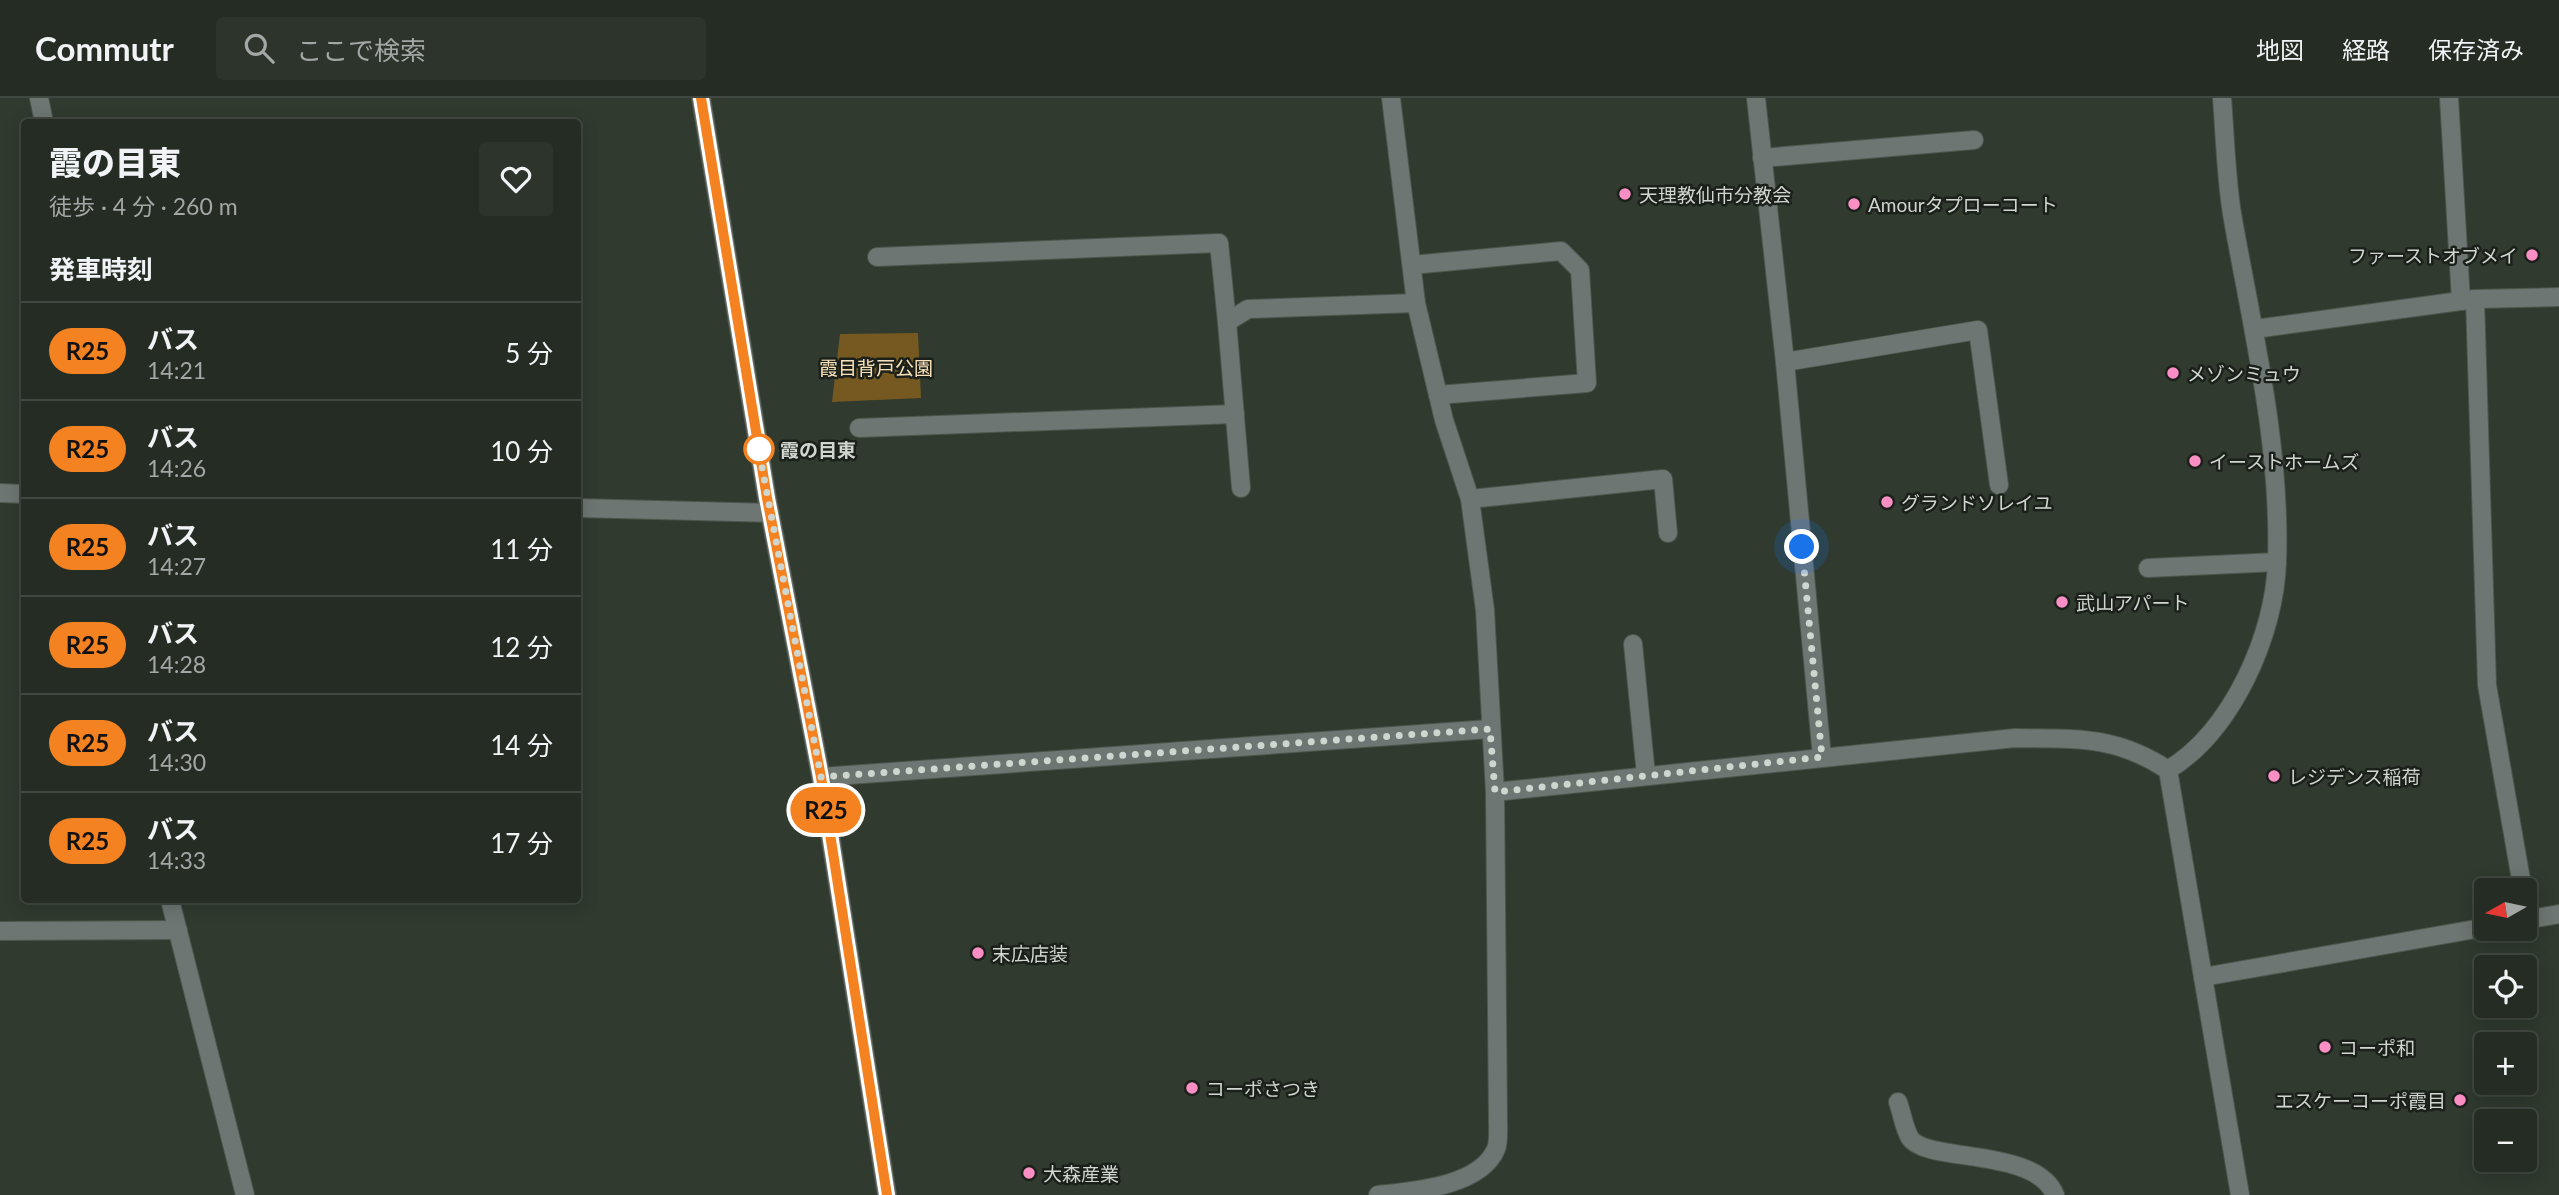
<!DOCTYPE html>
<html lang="ja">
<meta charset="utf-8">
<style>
body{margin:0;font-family:Lato,"Noto Sans JP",sans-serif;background:#2c342b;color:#f1f3f6;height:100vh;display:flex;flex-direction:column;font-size:26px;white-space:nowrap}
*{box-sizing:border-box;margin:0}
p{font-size:23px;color:#a3a7a6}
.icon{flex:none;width:38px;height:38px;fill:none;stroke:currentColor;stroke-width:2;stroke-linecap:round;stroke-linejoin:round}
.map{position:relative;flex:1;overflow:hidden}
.sheet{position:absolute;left:21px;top:21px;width:560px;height:784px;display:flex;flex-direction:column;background:#242c23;border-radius:7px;box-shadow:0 4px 18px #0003,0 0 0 2px #414841}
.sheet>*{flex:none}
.badge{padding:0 14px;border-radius:23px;font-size:24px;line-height:46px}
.needle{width:46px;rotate:261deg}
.fabs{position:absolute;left:2474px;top:780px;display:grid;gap:14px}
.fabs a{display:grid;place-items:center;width:63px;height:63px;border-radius:7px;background:#242c23;box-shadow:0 4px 18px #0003,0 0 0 2px #414841;font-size:35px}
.you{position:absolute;width:35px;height:35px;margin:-18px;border:5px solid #fff;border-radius:50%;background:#1a73e8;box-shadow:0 0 0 10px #1a73e833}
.map>.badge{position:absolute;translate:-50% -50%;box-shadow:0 0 0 4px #fff}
h2{padding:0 28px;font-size:26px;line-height:63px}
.round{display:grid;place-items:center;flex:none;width:74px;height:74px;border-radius:7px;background:#2c342b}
.head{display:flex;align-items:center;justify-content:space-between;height:119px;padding:0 28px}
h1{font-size:33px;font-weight:800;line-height:52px}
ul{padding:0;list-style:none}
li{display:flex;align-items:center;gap:21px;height:98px;padding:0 28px;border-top:2px solid #414841}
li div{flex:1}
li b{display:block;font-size:26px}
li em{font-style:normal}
li .badge{min-width:77px;font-weight:700;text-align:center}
header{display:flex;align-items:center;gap:42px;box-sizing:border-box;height:98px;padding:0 35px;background:#242c23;border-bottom:2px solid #414841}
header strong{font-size:33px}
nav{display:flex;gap:38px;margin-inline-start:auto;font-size:24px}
.search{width:490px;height:63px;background:#2c342b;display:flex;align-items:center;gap:18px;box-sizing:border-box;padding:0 24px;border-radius:7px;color:#a3a7a6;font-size:26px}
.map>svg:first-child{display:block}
</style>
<header>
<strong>Commutr</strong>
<div class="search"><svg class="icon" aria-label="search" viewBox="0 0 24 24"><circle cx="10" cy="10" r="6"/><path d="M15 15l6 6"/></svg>ここで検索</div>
<nav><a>地図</a><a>経路</a><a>保存済み</a></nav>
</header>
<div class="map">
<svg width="2559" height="1097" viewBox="0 0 2559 1097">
<rect width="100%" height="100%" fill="#303a2f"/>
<!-- green -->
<polygon fill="#755920" points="918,235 921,300 832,304 840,236"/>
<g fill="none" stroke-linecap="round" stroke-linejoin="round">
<!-- minor casing -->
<g stroke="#4d564c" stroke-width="20">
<g id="minor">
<polyline points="39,0 44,24"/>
<polyline points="701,0 767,400 821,679 887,1097"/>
<polyline points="1756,0 1785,264 1822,659"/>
<polyline points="2449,0 2461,203"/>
<polyline points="1762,60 1974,42"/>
<polyline points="877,159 1219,145 1227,224"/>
<polyline points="1412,167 1561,153 1580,172 1587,285 1438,297"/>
<polyline points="2475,201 2487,587 2523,793"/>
<polyline points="2255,231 2475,201 2559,199"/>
<polyline points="1785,264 1978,232 1999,387"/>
<polyline points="859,330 1235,316"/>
<polyline points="1241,390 1227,224 1248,211 1416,205"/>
<polyline points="0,395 24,396"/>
<polyline points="1470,401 1663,381 1668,435"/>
<polyline points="578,410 770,415"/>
<polyline points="2148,470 2277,464"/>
<polyline points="1633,546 1646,677"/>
<polyline points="821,679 1490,631"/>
<path d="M 1495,694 L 2015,640 C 2076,641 2115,637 2168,672"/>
<polyline points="170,802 245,1097"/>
<polyline points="2525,822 2559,816"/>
<polyline points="0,833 178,832"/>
<path d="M 2203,879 L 2168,672 C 2232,633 2275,537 2277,463 C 2281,346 2252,230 2232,116 C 2226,78 2225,38 2222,0"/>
<path d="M 1898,1004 C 1902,1015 1904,1030 1910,1040 C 1926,1065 2036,1049 2055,1097"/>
<path d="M 1378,1097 C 1412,1093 1480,1089 1496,1051 C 1499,1044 1498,1032 1498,1024 L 1495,694 L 1485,512 L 1470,401 L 1444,322 L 1416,205 L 1391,0"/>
<polyline points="2240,1097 2203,879 2487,829"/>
</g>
</g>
<!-- minor -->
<use href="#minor" stroke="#6e7673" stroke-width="18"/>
</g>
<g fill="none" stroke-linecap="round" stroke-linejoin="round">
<!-- line casing -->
<g stroke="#fff" stroke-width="16">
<polyline id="line" points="701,0 767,400 821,679 887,1097"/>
</g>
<!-- line -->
<use href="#line" stroke="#f58220" stroke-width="10"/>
<!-- walk -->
<polyline stroke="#cfd6cf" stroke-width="7" stroke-dasharray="0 12.6" points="759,351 758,348 821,679 1490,631 1495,694 1822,659 1802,449"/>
</g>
<!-- markers -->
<g fill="#fb8fc5" stroke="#1b201a" stroke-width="2.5">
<circle cx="1625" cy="96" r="7"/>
<circle cx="1854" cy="106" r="7"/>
<circle cx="2532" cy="157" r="7"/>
<circle cx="2173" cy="275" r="7"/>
<circle cx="2195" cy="363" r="7"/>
<circle cx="1887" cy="404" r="7"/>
<circle cx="2062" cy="504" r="7"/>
<circle cx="2274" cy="678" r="7"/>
<circle cx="978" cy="855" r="7"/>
<circle cx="2325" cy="949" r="7"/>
<circle cx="1192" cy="990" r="7"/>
<circle cx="2460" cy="1002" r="7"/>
<circle cx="1029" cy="1075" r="7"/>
</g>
<circle fill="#fff" stroke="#f58220" stroke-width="3.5" cx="759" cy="351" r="14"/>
<g text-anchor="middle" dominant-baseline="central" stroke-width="5" stroke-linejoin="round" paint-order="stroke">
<!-- poi labels -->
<g font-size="19" fill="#cfd6cf" stroke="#1b201a" text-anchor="start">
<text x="1639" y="96">天理教仙市分教会</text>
<text x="1868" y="106">Amourタプローコート</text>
<text x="2518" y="157" text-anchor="end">ファーストオブメイ</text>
<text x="2187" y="275">メゾンミュウ</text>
<text x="2209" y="363">イーストホームズ</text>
<text x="1901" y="404">グランドソレイユ</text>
<text x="2076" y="504">武山アパート</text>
<text x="2288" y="678">レジデンス稲荷</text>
<text x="992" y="855">末広店装</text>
<text x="2339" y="949">コーポ和</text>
<text x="1206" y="990">コーポさつき</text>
<text x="2446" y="1002" text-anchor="end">エスケーコーポ霞目</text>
<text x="1043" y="1075">大森産業</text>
</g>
<!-- park labels -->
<g font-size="19" fill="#f8e1b9" stroke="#1b201a">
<text x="876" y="269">霞目背戸公園</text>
</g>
<!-- stop labels -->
<g font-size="19" font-weight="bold" fill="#cfd6cf" stroke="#1b201a" text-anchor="start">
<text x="780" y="351">霞の目東</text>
</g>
</g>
</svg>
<div class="fabs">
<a><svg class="needle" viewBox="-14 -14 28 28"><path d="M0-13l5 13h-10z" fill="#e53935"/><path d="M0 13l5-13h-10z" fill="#a3a7a6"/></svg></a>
<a><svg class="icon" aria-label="locate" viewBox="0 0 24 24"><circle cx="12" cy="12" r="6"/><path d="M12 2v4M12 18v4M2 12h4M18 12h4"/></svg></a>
<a>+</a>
<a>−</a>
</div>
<div class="you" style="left:1802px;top:449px"></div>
<b class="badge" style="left:826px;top:712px;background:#f58220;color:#111">R25</b>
<section class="sheet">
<div class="head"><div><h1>霞の目東</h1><p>徒歩 · 4 分 · 260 m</p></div><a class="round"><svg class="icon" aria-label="heart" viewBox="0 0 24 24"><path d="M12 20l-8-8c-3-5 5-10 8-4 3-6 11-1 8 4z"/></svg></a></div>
<h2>発車時刻</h2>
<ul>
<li><span class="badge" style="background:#f58220;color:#111">R25</span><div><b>バス</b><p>14:21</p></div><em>5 分</em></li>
<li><span class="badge" style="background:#f58220;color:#111">R25</span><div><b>バス</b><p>14:26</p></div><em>10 分</em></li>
<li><span class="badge" style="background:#f58220;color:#111">R25</span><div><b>バス</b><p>14:27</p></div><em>11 分</em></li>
<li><span class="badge" style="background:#f58220;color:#111">R25</span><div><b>バス</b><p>14:28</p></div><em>12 分</em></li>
<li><span class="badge" style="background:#f58220;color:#111">R25</span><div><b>バス</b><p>14:30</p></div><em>14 分</em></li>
<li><span class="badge" style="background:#f58220;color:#111">R25</span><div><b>バス</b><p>14:33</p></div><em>17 分</em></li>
</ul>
</section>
</div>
